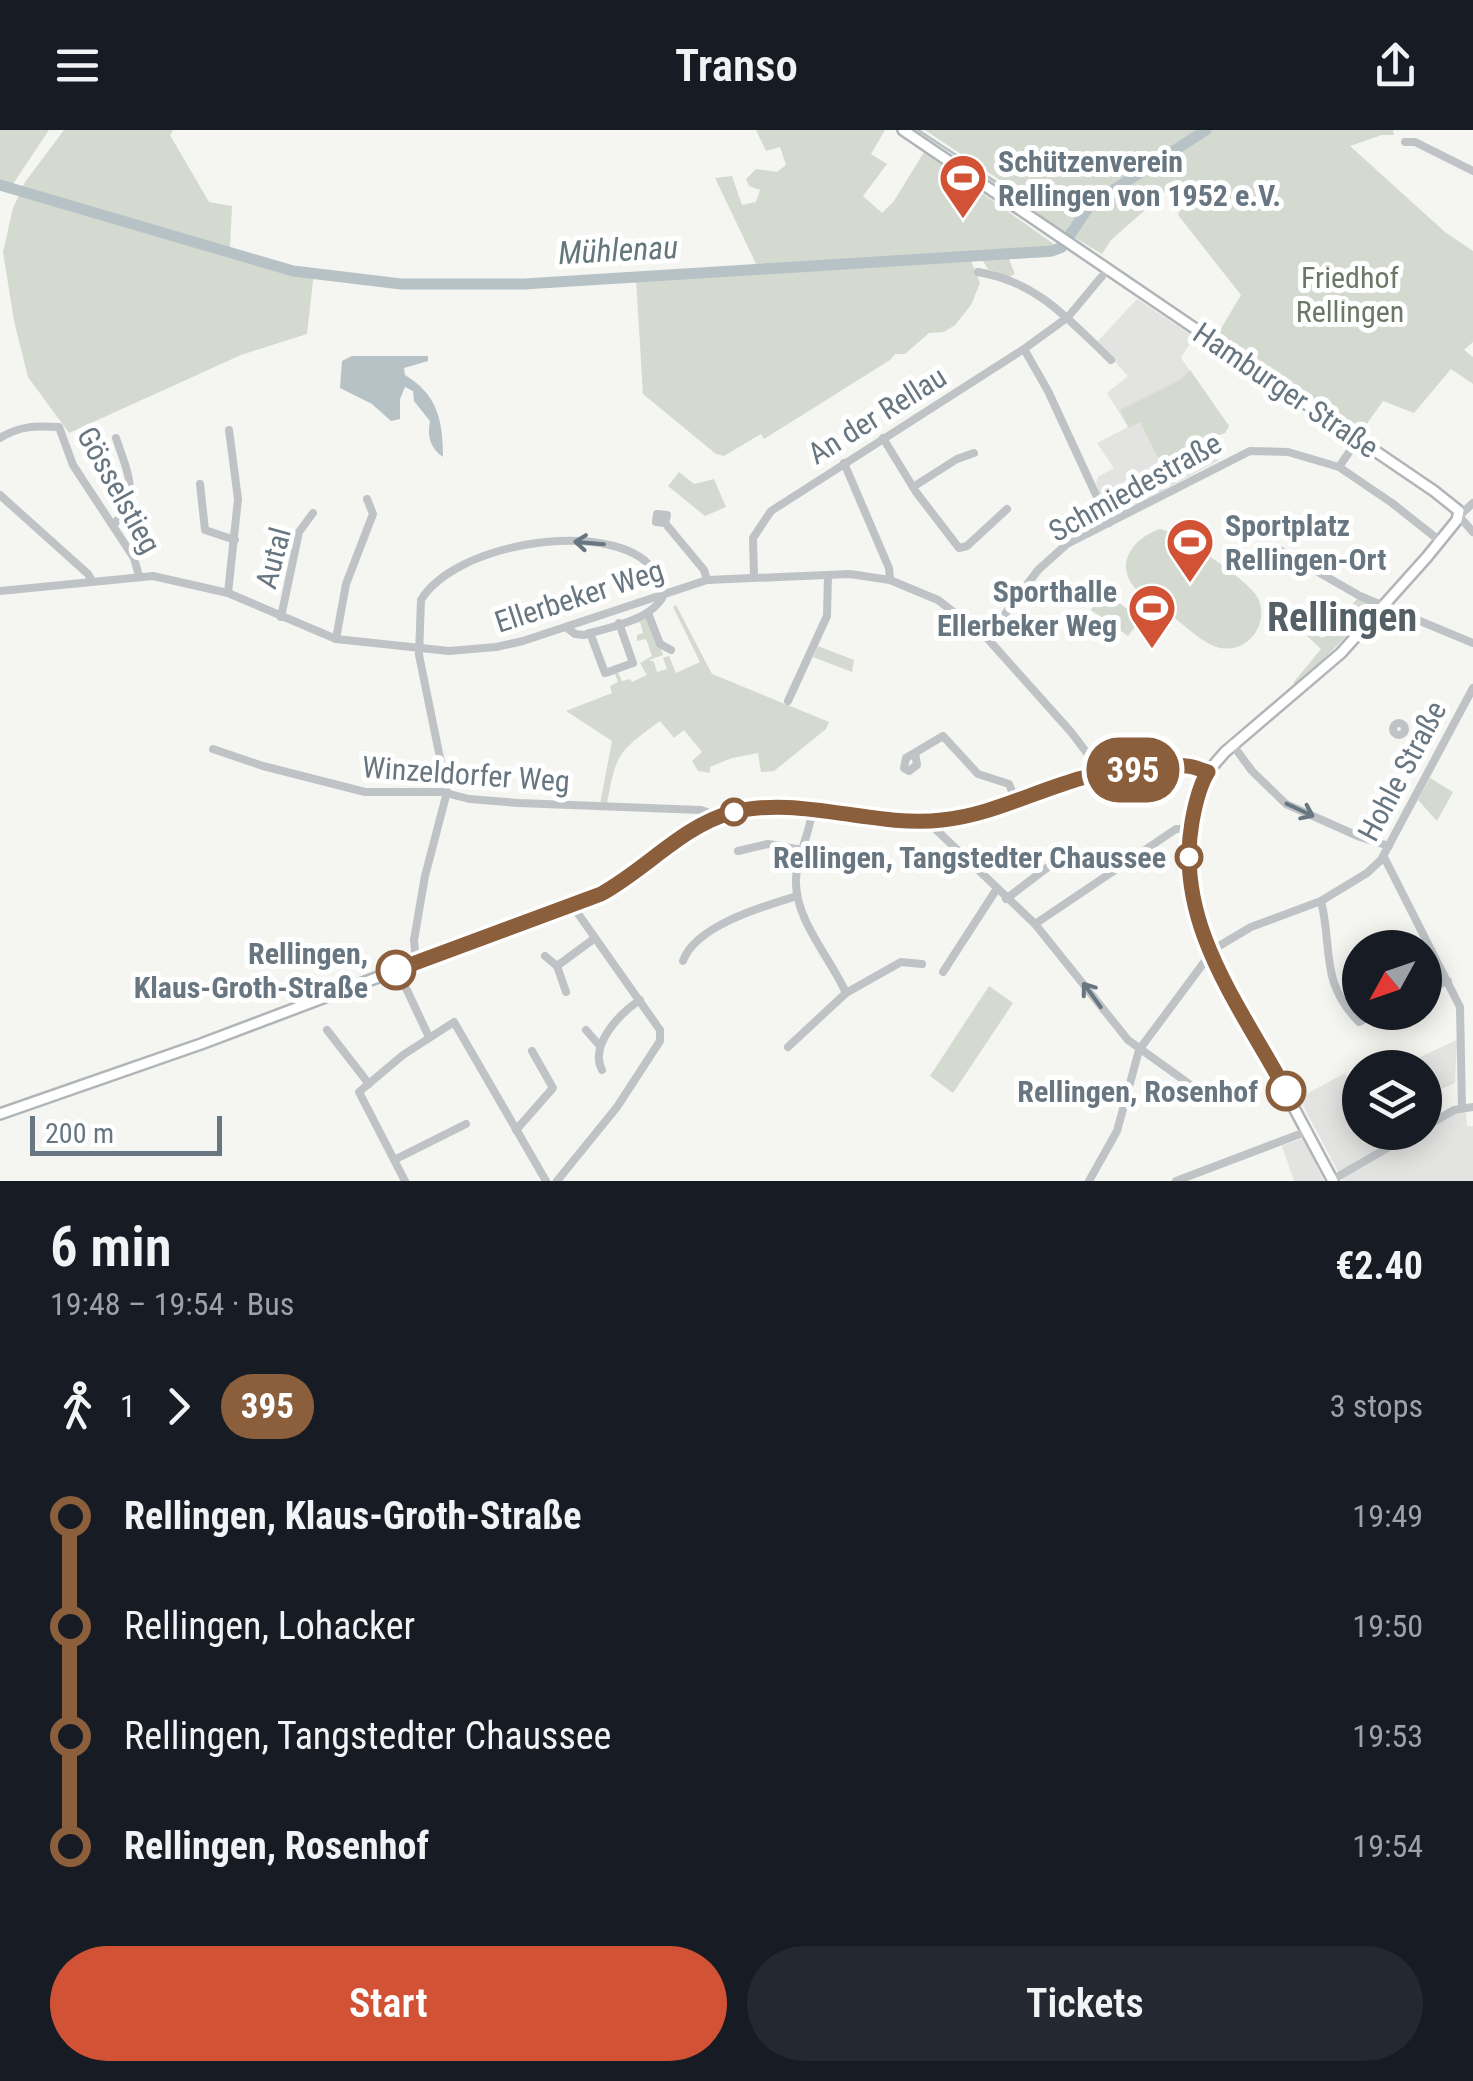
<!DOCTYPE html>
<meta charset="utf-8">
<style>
body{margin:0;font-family:"Roboto Condensed",sans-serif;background:#242831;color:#f1f3f6;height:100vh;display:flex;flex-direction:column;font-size:38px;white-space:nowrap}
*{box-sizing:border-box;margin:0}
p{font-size:32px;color:#9ea1a6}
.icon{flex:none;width:55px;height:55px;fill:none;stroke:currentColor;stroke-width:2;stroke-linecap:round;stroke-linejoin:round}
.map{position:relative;height:1051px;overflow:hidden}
.side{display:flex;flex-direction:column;background:#171b24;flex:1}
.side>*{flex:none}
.badge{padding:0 20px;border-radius:32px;font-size:35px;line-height:65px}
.needle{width:65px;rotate:230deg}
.controls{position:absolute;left:1342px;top:800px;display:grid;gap:20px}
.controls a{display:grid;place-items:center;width:100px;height:100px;border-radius:50%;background:#171b24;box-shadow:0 5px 25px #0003;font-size:50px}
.scale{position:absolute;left:30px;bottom:25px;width:192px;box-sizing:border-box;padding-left:10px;border:5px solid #677680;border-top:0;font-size:28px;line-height:35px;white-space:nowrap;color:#677680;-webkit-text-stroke:8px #fff;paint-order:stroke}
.map>.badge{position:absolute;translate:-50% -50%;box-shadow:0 0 0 5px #fff}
.legs{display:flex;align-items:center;gap:15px;height:110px;padding:0 50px;font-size:32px}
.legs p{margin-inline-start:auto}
.summary{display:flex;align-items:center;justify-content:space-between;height:170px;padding:0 50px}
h1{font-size:55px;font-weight:600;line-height:75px}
.primary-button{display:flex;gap:20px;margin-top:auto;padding:20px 50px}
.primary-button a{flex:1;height:115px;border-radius:60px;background:#d25235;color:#fff;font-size:40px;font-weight:600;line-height:115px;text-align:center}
.primary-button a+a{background:#242831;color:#f1f3f6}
ul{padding:0 50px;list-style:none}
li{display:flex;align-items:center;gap:35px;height:110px;font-size:38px}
li i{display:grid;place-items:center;width:15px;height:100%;margin:0 12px;background:currentColor}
li i::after{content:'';width:25px;height:25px;margin:-12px;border:8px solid;border-radius:50%;background:#171b24}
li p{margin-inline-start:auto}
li:first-child i{background:linear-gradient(#0000 50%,currentColor 0)}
li:last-child i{background:linear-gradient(currentColor 50%,#0000 0)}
header{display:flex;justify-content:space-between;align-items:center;height:130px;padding:0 50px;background:#171b24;font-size:45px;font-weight:600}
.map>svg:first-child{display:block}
</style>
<header><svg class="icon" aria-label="menu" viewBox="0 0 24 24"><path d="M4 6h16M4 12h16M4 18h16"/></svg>Transo<svg class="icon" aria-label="share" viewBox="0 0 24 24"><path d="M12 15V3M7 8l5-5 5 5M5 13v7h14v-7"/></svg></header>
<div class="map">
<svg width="1473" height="1051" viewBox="0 0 1473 1051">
<rect width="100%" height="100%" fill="#f5f5f2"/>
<!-- built -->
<g fill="#e3e4e2">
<polygon points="1137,169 1194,207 1181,228 1229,296 1225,303 1211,308 1209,304 1206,306 1218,331 1111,388 1096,354 1098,347 1114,338 1097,313 1128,297 1107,263 1128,246 1097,212"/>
<polygon points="1457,910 1455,953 1425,967 1425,938 1396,938"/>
<polygon points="1345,943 1352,957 1360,954 1360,1002 1404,1003 1408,1012 1453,984 1466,982 1467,996 1473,996 1473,1051 1343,1051 1299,968"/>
<polygon points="1303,1008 1324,1051 1325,1051 1294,1051 1282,1016"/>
</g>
<!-- green -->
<g fill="#d5dad1">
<polygon points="0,0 49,0 13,54 0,50"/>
<polygon points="64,0 173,0 170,5 209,72 232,76 230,118 314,142 307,204 241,225 69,303 28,247 14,191 3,122 13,78 25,52"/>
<polygon points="756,0 885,0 871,24 887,34 863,66 882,83 894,71 924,22 1065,122 1050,127 1009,129 1015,144 1009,147 988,139 983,131 971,131 980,153 971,175 955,195 944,202 929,203 905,224 895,224 890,230 764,309 761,304 724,326 716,324 643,264 636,149 883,136 882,131 758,138 715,48 732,46 742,75 756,72 760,60 749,56 746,49 756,39 777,42 786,35 780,17 766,21"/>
<polygon points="925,0 1393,0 1394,5 1382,5 1350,16 1445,102 1473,121 1473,212 1464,220 1473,227 1473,254 1451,239 1414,283 1383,271 1361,302 1216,207 1241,165 1178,85 1188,55 1170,58 1111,110 1102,124 1044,89 1013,59"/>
<polygon points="967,31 1022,71 1015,72 964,38"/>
<polygon points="1190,240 1229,296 1225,303 1211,308 1208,304 1181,319 1188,335 1174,342 1166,327 1159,330 1140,292 1129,298 1120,280 1180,250"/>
<polygon points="679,342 694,354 714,349 726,377 705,386 668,356"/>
<path d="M 1160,399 C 1178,402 1251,452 1258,468 C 1271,496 1244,528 1214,516 C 1201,511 1188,498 1177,490 C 1163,479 1145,470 1134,457 C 1114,432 1135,407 1160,399 Z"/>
<polygon points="1104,462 1141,489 1128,506 1091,480"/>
<polygon points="1360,466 1379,473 1297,556 1293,553 1321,519 1307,506 1310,502 1322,508 1329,504 1334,493"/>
<path d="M 676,475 L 712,544 L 829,592 L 826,599 L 774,641 L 761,642 L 758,623 L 732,628 L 710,637 L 710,643 L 698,641 L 692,631 L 702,622 L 684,600 L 674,608 L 660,591 C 618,622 616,623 607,674 L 600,674 L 612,611 L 566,581 L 612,563 L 610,556 L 618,552 L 615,544 L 607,547 L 606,544 L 617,540 L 622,551 L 630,549 L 632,552 L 647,545 L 640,533 L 652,526 L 646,509 L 637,511 L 637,505 L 643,503 L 640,492 L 633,494 L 632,490 L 645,486 L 649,488 L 663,525 L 649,530 L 654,532 L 657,542 L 667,539 L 663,528 L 669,526 L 676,543 L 700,532 L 673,477 Z"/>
<polygon points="818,516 854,530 852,542 813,527"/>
<polygon points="1430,648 1453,662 1437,691 1418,670"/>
<polygon points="989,856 1013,873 953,963 930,946"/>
</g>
<!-- water -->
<path fill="#b6c2c5" d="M 352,226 L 428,226 L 428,231 L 404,238 L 405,245 C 437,264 443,290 443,327 C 430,318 427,306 430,291 L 414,271 L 413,261 L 405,257 L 400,269 L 400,289 L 391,291 L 372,274 L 340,258 L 342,231 Z"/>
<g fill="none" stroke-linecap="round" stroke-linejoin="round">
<!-- stream -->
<g stroke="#b6c2c5" stroke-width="2.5">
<polyline points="918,0 959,27"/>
<polyline points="969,34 999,54"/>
<polyline points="1068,100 1072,102"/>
</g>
<!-- river -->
<polyline stroke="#b6c2c5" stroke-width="11" points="0,55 293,141 401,154 524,154 1052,121 1062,117 1090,75 1206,0"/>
<!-- major casing -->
<g stroke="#b0b5b8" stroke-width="14">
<g id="major">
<polyline points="903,0 1434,361 1459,381 1457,390 1427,427 1341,523 1225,622 1205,645 1193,684 1189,735 1200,802 1333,1051"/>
<path d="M 0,984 L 201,914 L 601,763 C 645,740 681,697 729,683 C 798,663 872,697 942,690 C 985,686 1025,666 1065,653 C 1110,638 1163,632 1208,641"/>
</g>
</g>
<!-- minor -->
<g stroke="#bfc3c6" stroke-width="8">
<polyline points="1405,12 1415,12 1473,41"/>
<path d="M 978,142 C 1038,152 1069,190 1111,230"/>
<polyline points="1024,219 1048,261 1109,393"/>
<path d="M 0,308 C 21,295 36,296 59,297 L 73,335 L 134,428 L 139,446"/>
<polyline points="883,308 916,362 959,418 967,416 1007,379"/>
<polyline points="844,333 889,438 890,450"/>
<polyline points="1339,337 1358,309"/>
<polyline points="200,354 205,400 235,410"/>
<polyline points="913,357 957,329 974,323"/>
<polyline points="0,365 88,444 92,451"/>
<polyline points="1473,373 1459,386 1473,402"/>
<polyline points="665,393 656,392 657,384 667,385 665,393 704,440 707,450"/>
<path d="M 113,395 C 142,367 127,342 116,308"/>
<polyline points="1276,418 1360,466 1473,513"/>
<polyline points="754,447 753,408 771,381 1024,219 1068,187 1108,139"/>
<polyline points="0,461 153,446 228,463 336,509 449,521 496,517 523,511 707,450 850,444 890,450 938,470 987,508 1071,602 1103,644"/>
<polyline points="228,463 238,369 229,300"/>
<polyline points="648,483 660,514 671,520"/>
<polyline points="281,487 299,402 313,383"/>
<polyline points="590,503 605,543 633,533 619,493"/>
<polyline points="987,508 1038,440 1067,414 1250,321 1288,322 1339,337 1392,373 1440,411"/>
<polyline points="336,509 346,454 373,384 367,369"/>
<polyline points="788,571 827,486 828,445"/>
<circle cx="1399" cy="599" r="6"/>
<polyline points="1232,614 1252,641 1286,674 1360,707 1389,716"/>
<polyline points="213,619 263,636 365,662 442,662 469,669 518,673 701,680 719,686"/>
<polyline points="915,623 917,635 909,641 904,638 906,628 943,606 978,644 1009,654 1016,671"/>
<polyline points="927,691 1035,794 1128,910 1199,961 1206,962"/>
<polyline points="738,721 768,714 802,720"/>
<polyline points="1384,727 1460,877 1462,978"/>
<polyline points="1006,769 1048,737"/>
<path d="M 1321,771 C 1333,818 1319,851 1359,892 L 1379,882"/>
<polyline points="1035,794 1176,699 1190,699"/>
<polyline points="545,826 557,836 595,808"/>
<path d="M 683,831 C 695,796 764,776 797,766"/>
<path d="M 416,833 L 414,810 L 425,746 L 447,662 L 419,525 L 421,470 C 454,415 593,391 644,430 C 654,438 659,451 665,462 C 655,490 610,497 584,505 L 575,504 L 566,497"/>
<polyline points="557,836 566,862"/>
<polyline points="943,842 996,760"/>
<polyline points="405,856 429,907"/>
<polyline points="1425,860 1448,851"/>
<polyline points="846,863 901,832 922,834"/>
<polyline points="327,900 369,954"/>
<polyline points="586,900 599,915"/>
<path d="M 788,917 L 846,863 C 830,827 794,789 796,749 C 797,725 810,704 812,681"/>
<path d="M 602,940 C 589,915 620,883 640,870"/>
<polyline points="1425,997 1454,980 1473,977"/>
<polyline points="516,1000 553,958 532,921"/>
<polyline points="394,1030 466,994"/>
<polyline points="1332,1050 1415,1002"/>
<polyline points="405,1051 359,962 403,925 454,892 546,1051"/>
<polyline points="557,1051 617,977 660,911 660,900 579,785 574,774"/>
<polyline points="1089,1051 1117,1001 1139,920 1214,819 1251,797 1321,771 1367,743 1381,730 1473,558"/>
<polyline points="1176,1051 1308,1001"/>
</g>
<!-- major -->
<use href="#major" stroke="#fff" stroke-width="9"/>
</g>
<!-- one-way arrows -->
<defs><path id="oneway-shaft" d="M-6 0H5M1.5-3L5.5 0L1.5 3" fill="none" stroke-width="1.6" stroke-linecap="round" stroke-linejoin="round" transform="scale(2.5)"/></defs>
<g stroke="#677680">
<use href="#oneway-shaft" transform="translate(589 413) rotate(-175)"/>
<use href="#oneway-shaft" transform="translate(1300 680) rotate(25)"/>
<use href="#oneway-shaft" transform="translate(1092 865) rotate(-126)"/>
</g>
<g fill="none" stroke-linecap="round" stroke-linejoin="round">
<!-- line-1 casing -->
<g stroke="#fff" stroke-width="22">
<path id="line-1" d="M 396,840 L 601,764 C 645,740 683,696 730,683 C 798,664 872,698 942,690 C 985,686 1025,666 1066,653 C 1093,643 1157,632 1186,636 C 1193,636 1201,640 1208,642 C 1199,656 1195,675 1192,692 C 1174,794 1241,877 1286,961"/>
</g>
<!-- line-1 -->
<use href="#line-1" stroke="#8b5e3c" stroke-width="15"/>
</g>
<!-- icons -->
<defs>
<g id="stadium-pin" transform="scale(2.5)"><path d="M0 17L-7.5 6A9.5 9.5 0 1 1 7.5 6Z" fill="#d25235" stroke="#fff"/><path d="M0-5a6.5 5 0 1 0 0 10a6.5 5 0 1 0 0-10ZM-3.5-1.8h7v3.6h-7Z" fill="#fff"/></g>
</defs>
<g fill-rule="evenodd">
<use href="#stadium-pin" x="963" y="48"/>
<use href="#stadium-pin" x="1190" y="412"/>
<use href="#stadium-pin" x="1152" y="478"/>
</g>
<!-- markers -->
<g fill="#fff" stroke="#8b5e3c" stroke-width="5">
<circle cx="734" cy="682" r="12"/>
<circle cx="1189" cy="727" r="12"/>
<circle cx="396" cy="840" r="18"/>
<circle cx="1286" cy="961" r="18"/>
</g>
<g text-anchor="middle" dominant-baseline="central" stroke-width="10" stroke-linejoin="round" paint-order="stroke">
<!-- poi labels -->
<g font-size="30" font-weight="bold" fill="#677680" stroke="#fff" text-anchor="start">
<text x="998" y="31">Schützenverein<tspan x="998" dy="34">Rellingen von 1952 e.V.</tspan></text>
<text x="1225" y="395">Sportplatz<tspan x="1225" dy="34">Rellingen-Ort</tspan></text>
<text x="1117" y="461" text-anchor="end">Sporthalle<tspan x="1117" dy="34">Ellerbeker Weg</tspan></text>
</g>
<!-- park labels -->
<g font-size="30" fill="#6a7865" stroke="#fff">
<text x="1350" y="147">Friedhof<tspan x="1350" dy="34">Rellingen</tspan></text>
</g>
<!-- street labels -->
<g font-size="30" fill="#677680" stroke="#fff">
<text transform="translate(1286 260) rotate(34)">Hamburger Straße</text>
<text transform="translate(877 285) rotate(-32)">An der Rellau</text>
<text transform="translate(1135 357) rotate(-29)">Schmiedestraße</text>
<text transform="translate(119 360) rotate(61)">Gösselstieg</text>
<text transform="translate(273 428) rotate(-75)">Autal</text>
<text transform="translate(579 466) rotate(-18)">Ellerbeker Weg</text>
<text transform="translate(1402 641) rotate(-62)">Hohle Straße</text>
<text transform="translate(466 644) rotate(4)">Winzeldorfer Weg</text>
</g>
<!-- stop labels -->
<g font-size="30" font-weight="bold" fill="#677680" stroke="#fff" text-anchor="end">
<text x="1166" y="727">Rellingen, Tangstedter Chaussee</text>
<text x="368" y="823">Rellingen,<tspan x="368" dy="34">Klaus-Groth-Straße</tspan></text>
<text x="1258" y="961">Rellingen, Rosenhof</text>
</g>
<!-- water labels -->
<g font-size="32" font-style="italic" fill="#63777d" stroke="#fff">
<text transform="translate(618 120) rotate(-3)">Mühlenau</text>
</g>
<!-- district labels -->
<g font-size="40" font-weight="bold" fill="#545f66" stroke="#fff">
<text x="1342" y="487">Rellingen</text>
</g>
</g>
</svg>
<div class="controls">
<a><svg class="needle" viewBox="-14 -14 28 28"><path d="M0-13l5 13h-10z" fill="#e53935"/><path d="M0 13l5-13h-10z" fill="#9ea1a6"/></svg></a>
<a><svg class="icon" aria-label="layers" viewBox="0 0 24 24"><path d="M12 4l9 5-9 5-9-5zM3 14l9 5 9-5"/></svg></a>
</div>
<div class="scale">200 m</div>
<b class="badge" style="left:1133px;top:640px;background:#8b5e3c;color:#fff">395</b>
</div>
<section class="side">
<div class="summary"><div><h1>6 min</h1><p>19:48 – 19:54 · Bus</p></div><b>€2.40</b></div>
<div class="legs"><svg class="icon" aria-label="walk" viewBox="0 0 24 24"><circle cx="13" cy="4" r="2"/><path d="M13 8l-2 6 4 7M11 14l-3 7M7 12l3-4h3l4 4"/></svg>1<svg class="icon" aria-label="forward" viewBox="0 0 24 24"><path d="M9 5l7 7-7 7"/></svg><b class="badge" style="background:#8b5e3c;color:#fff">395</b><p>3 stops</p></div>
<ul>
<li><i style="color:#8b5e3c"></i><b>Rellingen, Klaus-Groth-Straße</b><p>19:49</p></li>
<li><i style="color:#8b5e3c"></i><span>Rellingen, Lohacker</span><p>19:50</p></li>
<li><i style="color:#8b5e3c"></i><span>Rellingen, Tangstedter Chaussee</span><p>19:53</p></li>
<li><i style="color:#8b5e3c"></i><b>Rellingen, Rosenhof</b><p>19:54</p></li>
</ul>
<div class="primary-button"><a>Start</a><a>Tickets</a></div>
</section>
